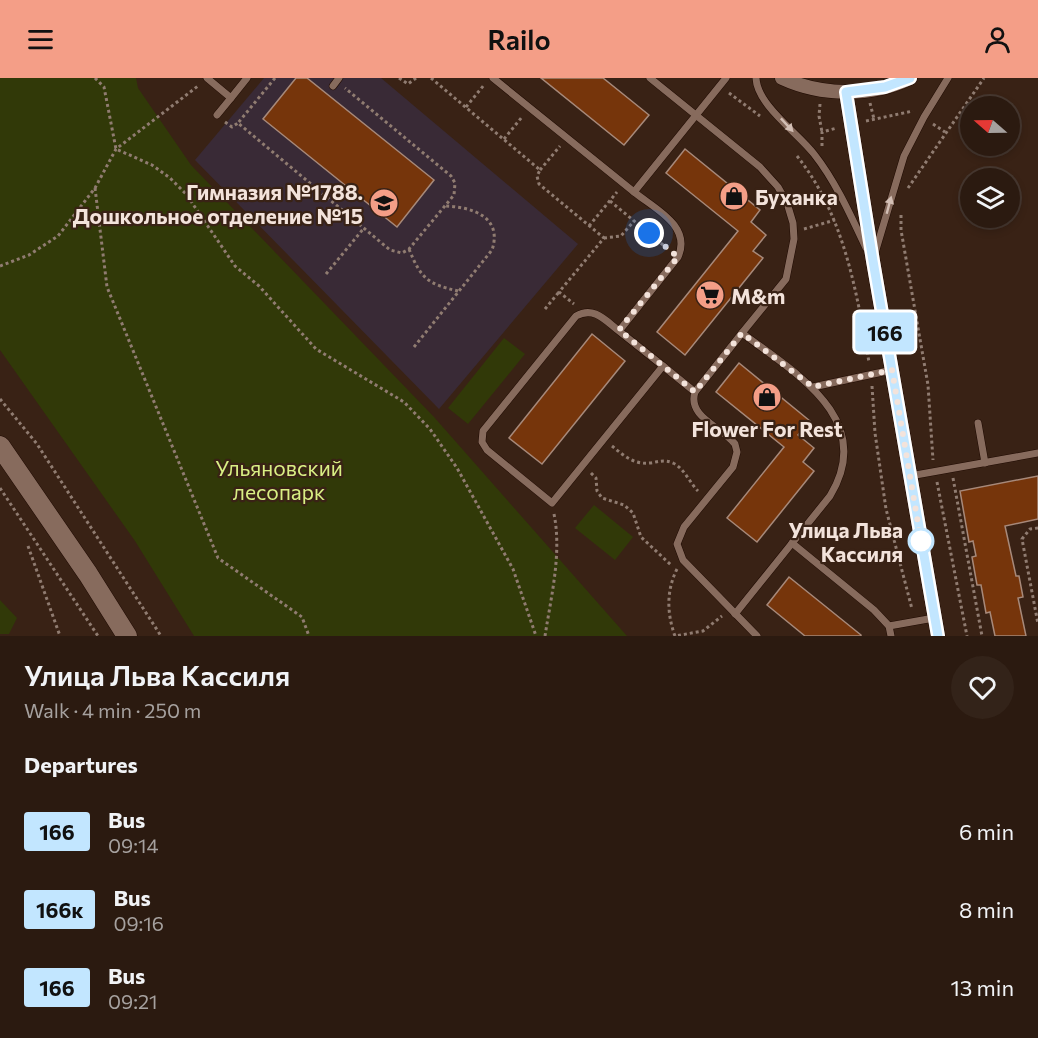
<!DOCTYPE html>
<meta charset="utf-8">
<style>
body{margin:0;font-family:Commissioner,sans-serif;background:#332319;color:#f1f3f6;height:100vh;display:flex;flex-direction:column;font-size:22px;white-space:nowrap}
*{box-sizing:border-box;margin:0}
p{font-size:20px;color:#a6a19f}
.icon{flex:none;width:33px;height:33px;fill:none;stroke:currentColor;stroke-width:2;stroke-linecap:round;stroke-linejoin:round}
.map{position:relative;height:558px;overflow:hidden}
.side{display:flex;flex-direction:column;background:#2b1a10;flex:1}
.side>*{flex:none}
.badge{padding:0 12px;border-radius:4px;font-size:21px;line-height:39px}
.needle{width:39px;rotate:290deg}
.tools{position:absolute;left:960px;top:18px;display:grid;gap:12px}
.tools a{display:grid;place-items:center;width:60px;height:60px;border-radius:50%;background:#2b1a10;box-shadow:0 3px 9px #0003,0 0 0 2px #473830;font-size:30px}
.you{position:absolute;width:30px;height:30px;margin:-15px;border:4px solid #fff;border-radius:50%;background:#1a73e8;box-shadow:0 0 0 9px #1a73e833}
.map>.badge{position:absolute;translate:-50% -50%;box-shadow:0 0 0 3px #fff}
h2{padding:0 24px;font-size:22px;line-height:54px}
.round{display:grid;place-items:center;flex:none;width:63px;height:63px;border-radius:32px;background:#332319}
.summary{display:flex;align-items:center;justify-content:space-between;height:102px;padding:0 24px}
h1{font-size:28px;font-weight:600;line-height:45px}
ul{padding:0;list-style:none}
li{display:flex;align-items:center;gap:18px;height:78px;padding:0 24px}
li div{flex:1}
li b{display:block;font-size:22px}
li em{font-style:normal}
li .badge{min-width:66px;font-weight:700;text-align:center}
header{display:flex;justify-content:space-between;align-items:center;height:78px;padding:0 24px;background:#f49e87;color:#111;font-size:27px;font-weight:600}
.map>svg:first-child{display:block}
</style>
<header><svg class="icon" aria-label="menu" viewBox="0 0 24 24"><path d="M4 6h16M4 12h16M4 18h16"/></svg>Railo<svg class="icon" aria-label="person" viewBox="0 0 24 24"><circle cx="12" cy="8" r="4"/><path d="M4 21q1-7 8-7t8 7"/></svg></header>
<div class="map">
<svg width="1038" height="558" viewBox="0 0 1038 558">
<rect width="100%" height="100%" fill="#392215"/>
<!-- education -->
<polygon fill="#392a36" points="264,0 381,0 578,166 439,331 195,82"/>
<!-- green -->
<g fill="#313908">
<polygon points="0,0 136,0 138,10 191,87 434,339 627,558 194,558 135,463 0,272"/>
<polygon points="504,260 525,276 468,346 448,330"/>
<polygon points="594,427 633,459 615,482 575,450"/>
<polygon points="0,522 17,540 9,556 0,556"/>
</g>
<!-- building -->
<g fill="#76350b" stroke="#a7897a" stroke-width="1.5">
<polygon points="296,0 307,0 434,102 397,149 263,41"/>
<polygon points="541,0 603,0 649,37 624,67"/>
<polygon points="685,71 760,132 751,144 766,157 753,173 763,180 685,277 657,254 738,153 666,95"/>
<polygon points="592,256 625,283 542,386 509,360"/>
<polygon points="739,285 810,343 798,357 814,370 803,384 814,393 757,464 727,440 784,369 716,314"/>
<polygon points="1038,398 1038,441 1005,448 1016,498 1019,498 1023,519 1018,520 1026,558 995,558 990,534 986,535 981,507 977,507 972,479 976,478 973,463 969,464 960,413"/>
<polygon points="789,499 861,557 861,558 805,558 767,527"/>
</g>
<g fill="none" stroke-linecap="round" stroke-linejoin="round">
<!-- lane casing -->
<g stroke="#1f0a02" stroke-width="8">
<g id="lane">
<polyline points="207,0 231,20 247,0"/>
<polyline points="493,0 634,114"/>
<path d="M 650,0 L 760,89 L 778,109 L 787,125 L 793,145 L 794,161 L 786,201 L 742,255 C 795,295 877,341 830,418 L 735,536"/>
<path d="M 756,0 C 757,27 798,55 814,76 C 836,104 851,138 866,170"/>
<polyline points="333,8 339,0"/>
<polyline points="217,37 231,20"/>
<polyline points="875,175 904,78 924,39 948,0"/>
<path d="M 619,253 L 663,288 L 552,425 L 487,372 L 482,364 L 483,353 L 576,238 C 594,228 605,242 619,253 L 678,179 C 692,148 655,131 634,114 L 726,0"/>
<path d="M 742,255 L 695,314 C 687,339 722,349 735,366 L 737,374 L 733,389 L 684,449 L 677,466 L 683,482 L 757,558"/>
<polyline points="663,288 695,314"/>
<polyline points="813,309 892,292"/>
<polyline points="978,345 985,385"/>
<polyline points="910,398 1038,375"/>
<polyline points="792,465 874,532 889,548 891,558"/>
<polyline points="889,548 934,540"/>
</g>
</g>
<!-- street casing -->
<g stroke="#1f0a02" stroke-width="15">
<g id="street">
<path d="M 782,0 C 821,18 871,19 910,0"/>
<polyline points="846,14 873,183 938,558"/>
</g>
</g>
<!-- secondary casing -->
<g stroke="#1f0a02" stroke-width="21">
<polyline id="secondary" points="0,368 88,496 127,558"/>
</g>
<!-- path -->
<g stroke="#907c71" stroke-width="3" stroke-dasharray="3 3" stroke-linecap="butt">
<polyline points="95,0 104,9 116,71 152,87 170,100 186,116 235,188 259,208 316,271 404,324 430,351 457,390 513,491 536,558"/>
<polyline points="275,0 238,45 390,172 402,175 409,171 454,117 455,105 451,98 345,10"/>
<polyline points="399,0 408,6 416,0"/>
<polyline points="431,0 540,92 537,98 539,106 604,160 559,214 574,226"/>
<polyline points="729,15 760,38"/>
<polyline points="870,25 874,41"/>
<polyline points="820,26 819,38 822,54"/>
<polyline points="466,29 484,7"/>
<polyline points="866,43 913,33"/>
<polyline points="225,44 232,49 238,45"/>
<polyline points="933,46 945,54"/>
<polyline points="504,61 522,39"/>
<polyline points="822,68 822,54 837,50"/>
<path d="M 797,78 C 844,137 856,211 869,284"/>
<polyline points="540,92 560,68"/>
<polyline points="95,110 107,209 218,480 302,539 309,558"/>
<polyline points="908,110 984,0"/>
<polyline points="610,123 668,171"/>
<polyline points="901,137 901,152 928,307 933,382"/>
<polyline points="589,148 617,114"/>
<polyline points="804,151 835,142"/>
<polyline points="604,160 621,158 634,143"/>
<path d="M 409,171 C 421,201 428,206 458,213"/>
<polyline points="0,188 29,177 58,158 95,110 116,71 198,8"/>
<polyline points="326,196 364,150"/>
<polyline points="545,231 559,214"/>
<path d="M 414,269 L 492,172 C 503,139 472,129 446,128"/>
<polyline points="872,308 875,355 886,431 912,531"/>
<polyline points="0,321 37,366 161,558"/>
<path d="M 612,368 C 623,377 634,387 650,385 C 658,384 664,381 673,385 C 685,391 689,404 698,413"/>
<polyline points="591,395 596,400 597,413 602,420 624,427 633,435 641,459 671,487"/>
<polyline points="953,400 982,558"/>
<polyline points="937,404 967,558"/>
<polyline points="0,410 98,558"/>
<polyline points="1038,450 1030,451 1022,461 1038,546"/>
<polyline points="28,468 60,558"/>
<path d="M 677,491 C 666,513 667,536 675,558 L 703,553 L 722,538"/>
<path d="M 545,558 C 551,519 562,475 554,436"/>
</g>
<!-- lane -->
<use href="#lane" stroke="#876b5d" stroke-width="7"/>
<!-- street -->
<use href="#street" stroke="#876b5d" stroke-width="14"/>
<!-- secondary -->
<use href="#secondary" stroke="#876b5d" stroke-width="20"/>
</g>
<!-- one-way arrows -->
<defs><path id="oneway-solid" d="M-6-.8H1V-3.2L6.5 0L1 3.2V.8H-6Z" transform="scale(1.5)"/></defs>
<g fill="#d3bfb5">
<use href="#oneway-solid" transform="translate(787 47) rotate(47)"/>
<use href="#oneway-solid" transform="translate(889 127) rotate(-75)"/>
</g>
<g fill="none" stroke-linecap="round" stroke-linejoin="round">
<!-- line casing -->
<g stroke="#fff" stroke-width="14">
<polyline id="line" points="910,0 885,9 846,14 873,183 938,558"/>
</g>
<!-- line -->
<use href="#line" stroke="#c2e6ff" stroke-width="9"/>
<!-- walk -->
<polyline stroke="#f3e3db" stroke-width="6" stroke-dasharray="0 10.8" points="649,155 678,179 619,252 695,314 742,255 813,309 892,292 921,463"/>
</g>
<!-- icons -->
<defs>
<g id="shop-disc" transform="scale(1.5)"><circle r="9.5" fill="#f49e87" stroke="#392215"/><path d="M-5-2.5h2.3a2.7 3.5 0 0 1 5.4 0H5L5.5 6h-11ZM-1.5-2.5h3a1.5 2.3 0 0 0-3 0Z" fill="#111"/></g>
<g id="school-disc" transform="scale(1.5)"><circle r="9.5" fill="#f49e87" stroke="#392215"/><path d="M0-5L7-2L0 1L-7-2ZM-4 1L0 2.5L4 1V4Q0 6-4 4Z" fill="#111"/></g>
<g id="supermarket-disc" transform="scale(1.5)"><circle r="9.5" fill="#f49e87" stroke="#392215"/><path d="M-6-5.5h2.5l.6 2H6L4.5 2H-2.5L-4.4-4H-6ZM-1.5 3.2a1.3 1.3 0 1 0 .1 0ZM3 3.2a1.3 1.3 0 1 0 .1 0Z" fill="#111"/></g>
</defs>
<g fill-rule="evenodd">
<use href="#shop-disc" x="734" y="118"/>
<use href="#school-disc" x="384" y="125"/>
<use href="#supermarket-disc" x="710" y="217"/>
<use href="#shop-disc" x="767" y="319"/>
</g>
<!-- markers -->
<circle fill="#fff" stroke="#c2e6ff" stroke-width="3" cx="921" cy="463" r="12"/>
<g text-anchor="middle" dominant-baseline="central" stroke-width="4.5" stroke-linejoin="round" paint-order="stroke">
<!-- poi labels -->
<g font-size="21" font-weight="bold" fill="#f3e3db" stroke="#392215" text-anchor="start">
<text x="363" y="113" text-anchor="end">Гимназия №1788.<tspan x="363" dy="24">Дошкольное отделение №15</tspan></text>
<text x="755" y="118">Буханка</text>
<text x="731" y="217">M&amp;m</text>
<text x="767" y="350" text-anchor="middle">Flower For Rest</text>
</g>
<!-- park labels -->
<g font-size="21" fill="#d9ef84" stroke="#392215">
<text x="279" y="389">Ульяновский<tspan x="279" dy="24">лесопарк</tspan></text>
</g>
<!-- stop labels -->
<g font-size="21" font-weight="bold" fill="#f3e3db" stroke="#392215" text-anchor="end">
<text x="903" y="451">Улица Льва<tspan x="903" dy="24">Кассиля</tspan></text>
</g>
</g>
</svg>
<div class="tools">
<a><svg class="needle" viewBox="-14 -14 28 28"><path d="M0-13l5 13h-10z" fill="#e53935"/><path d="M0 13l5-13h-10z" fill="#a6a19f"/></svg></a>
<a><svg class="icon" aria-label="layers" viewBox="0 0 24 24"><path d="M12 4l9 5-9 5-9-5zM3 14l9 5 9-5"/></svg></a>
</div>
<div class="you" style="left:649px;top:155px"></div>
<b class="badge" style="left:885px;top:254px;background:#c2e6ff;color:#111">166</b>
</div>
<section class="side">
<div class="summary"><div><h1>Улица Льва Кассиля</h1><p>Walk · 4 min · 250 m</p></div><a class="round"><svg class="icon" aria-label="heart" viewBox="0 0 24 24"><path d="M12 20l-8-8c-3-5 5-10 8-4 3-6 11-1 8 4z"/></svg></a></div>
<h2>Departures</h2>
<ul>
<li><span class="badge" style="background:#c2e6ff;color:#111">166</span><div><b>Bus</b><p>09:14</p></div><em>6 min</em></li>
<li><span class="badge" style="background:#c2e6ff;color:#111">166к</span><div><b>Bus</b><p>09:16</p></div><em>8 min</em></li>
<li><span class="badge" style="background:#c2e6ff;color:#111">166</span><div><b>Bus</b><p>09:21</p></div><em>13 min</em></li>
</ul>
</section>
